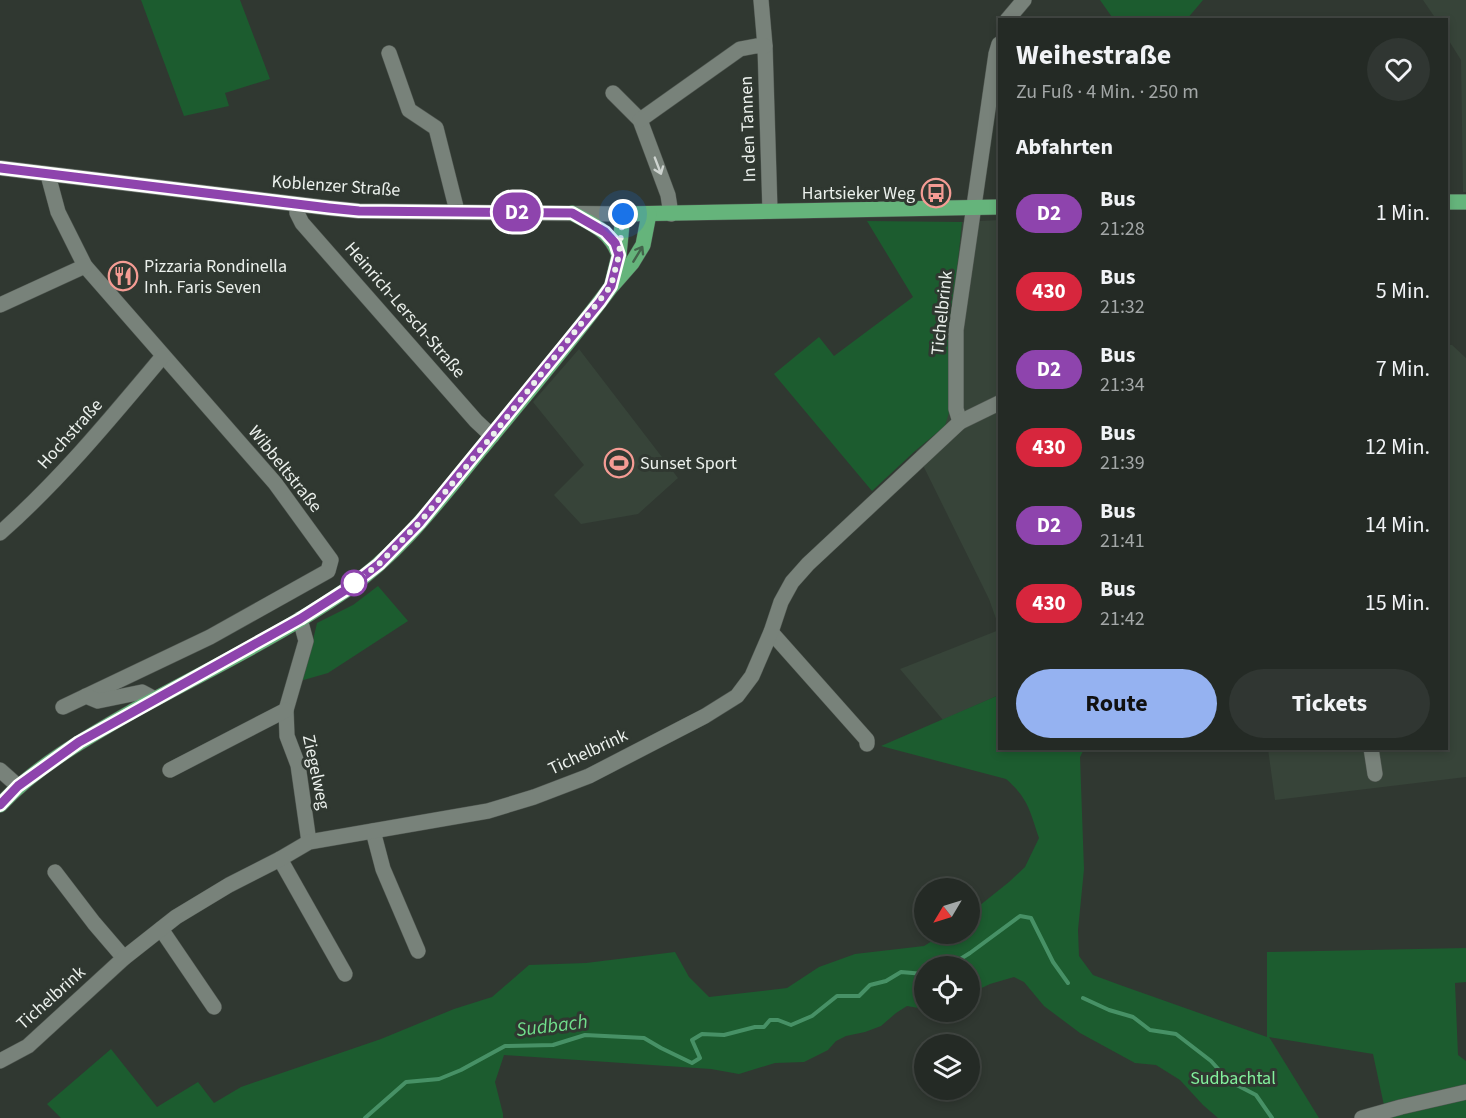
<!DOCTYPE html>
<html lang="de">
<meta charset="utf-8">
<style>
body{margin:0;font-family:"Source Sans 3",sans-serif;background:#303632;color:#f1f3f6;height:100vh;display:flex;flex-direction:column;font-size:22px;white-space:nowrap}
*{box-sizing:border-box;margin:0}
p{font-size:20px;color:#a3a7a7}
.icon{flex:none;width:33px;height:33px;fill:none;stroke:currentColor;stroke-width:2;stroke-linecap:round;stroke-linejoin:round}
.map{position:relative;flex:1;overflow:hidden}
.side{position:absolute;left:998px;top:18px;width:450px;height:732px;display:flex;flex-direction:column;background:#242a25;border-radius:0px;box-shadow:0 3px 9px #0003,0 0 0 2px #414642}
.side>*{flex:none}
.badge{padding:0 12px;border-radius:20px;font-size:21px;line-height:39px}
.needle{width:39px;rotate:232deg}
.buttons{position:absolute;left:914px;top:878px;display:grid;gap:12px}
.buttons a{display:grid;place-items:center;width:66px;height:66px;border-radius:50%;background:#242a25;box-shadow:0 3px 9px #0003,0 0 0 2px #414642;font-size:30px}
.you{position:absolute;width:30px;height:30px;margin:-15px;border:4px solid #fff;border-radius:50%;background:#1a73e8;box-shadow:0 0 0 9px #1a73e833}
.map>.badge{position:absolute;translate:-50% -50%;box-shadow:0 0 0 3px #fff}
h2{padding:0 18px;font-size:22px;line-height:54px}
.round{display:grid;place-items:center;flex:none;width:63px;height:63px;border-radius:32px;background:#303632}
.head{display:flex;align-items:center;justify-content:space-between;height:102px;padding:0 18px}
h1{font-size:28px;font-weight:700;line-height:45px}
.button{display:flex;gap:12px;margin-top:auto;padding:12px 18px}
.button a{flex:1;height:69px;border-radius:36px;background:#95b2f1;color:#111;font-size:24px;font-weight:700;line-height:69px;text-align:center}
.button a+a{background:#303632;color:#f1f3f6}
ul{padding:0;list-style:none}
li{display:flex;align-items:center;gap:18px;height:78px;padding:0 18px}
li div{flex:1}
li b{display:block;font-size:22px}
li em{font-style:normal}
li .badge{min-width:66px;font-weight:700;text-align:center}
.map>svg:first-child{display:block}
</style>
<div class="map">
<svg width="1466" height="1118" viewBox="0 0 1466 1118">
<rect width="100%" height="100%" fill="#303831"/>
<!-- built -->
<g fill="#374439">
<polygon points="1423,0 1466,0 1466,192 1463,192 1461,60 1446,36 1446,20 1436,19"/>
<polygon points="999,220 999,627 989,599 916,451 945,426 951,328 962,222"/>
<polygon points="1446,345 1452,345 1466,358 1466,777 1275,800 1268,749 1446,748"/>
<polygon points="579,349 678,478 638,514 581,524 554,495 584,465 533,402"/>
<polygon points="999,630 999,695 943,720 900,669"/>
</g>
<!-- green -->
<g fill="#1c5c2f">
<polygon points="141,0 240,0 270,79 225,93 229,106 184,116"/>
<polygon points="1100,0 1203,0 1187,19 1114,20"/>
<polygon points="867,221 962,222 951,328 950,409 945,426 915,451 872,491 774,374 819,337 834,356 913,297"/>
<polygon points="378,586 408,621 328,673 300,681 313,640 317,623 353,605"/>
<path d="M 999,695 L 999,748 L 1084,749 L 1080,757 L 1084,869 L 1078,930 L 1079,956 L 1093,975 L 1120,985 L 1267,1037 L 1267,952 L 1466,948 L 1466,982 L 1455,983 L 1458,1055 L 1466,1061 L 1466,1118 L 1357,1118 L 1385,1110 L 1373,1054 L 1269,1037 L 1319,1118 L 1218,1118 L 1203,1105 L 1180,1080 L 1156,1065 L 1135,1063 L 1080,1033 L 1044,1006 L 1024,982 L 1014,977 L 990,984 L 969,994 L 969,966 L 924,966 L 924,1009 L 907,1006 L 896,1013 L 881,1026 L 865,1032 L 846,1036 L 836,1041 L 828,1050 L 804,1062 L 775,1063 L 739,1074 L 711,1069 L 504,1055 L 495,1082 L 503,1114 L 503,1118 L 61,1118 L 47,1104 L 111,1049 L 157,1107 L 198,1082 L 214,1103 L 241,1087 L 381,1039 L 454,1009 L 492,997 L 529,965 L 586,963 L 675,952 L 689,977 L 709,997 L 787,988 L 819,967 L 855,954 L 924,946 L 945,933 L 969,933 L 969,914 L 1009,882 L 1025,867 L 1039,838 C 1030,811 1028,798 1006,779 L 881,746 Z"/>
</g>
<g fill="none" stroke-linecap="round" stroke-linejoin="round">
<!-- stream -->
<g stroke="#479166" stroke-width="4">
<polyline points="949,966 970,953 1020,916 1031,918 1053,962 1068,983"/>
<polyline points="1083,998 1109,1010 1133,1017 1150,1030 1176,1034 1211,1061 1229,1081 1256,1095 1272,1118"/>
<polyline points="365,1118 406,1082 439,1079 461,1070 505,1046 553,1045 585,1035 644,1038 661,1048 692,1063 700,1058 692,1040 702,1034 724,1035 755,1027 764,1027 770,1020 778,1020 791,1025 812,1016 837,996 859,996 870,985 886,981 901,972 924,974"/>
</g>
<!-- minor casing -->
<g stroke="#4f5650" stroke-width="16">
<g id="minor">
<polyline points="761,0 765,46 770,211"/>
<polyline points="1007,20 1024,0"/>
<polyline points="389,53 409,110 436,128 457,211"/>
<polyline points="613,93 640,120 668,195 671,214"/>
<polyline points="640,120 740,49 756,46 765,46"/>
<polyline points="0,168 329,208 359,211 623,214"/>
<polyline points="48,175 58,212 85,266 275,483 331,560 328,571 210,637 63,707"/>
<polyline points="297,205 297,213 302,223 476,421 492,436"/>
<polyline points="0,305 85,266"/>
<polyline points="960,422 956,409 956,330 996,54 999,44"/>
<path d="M 0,533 C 61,479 111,418 163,356"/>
<polyline points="300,619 306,641 286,710 287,736 298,765 309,842"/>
<polyline points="771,632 867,740 867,744"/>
<polyline points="86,696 98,701 142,692 155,699"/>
<polyline points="1371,748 1375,774"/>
<polyline points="0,770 18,786"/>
<polyline points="170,770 286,710"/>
<polyline points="373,831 383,869 418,951"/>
<polyline points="280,859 345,974"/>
<polyline points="55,872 94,923 124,958"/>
<polyline points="161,929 214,1007"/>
<polyline points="0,1061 28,1046 124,958 176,917 229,885 280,859 309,842 488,811 534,797 589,776 705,716 737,696 752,676 771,632 781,602 792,582 808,564 960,422 999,403"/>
<polyline points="1362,1118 1401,1107 1466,1092"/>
</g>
</g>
<!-- major casing -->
<g stroke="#4f5650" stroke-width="16">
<g id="major">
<polyline points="1446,202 1466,202"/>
<path d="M 572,213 C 594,225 610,231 619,255"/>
<polyline points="612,284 619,255 623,214 999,207"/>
<path d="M 0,805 C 36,766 88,737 133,711 C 204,672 279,636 346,590 C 400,553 440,499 481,449 C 525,396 570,342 611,287 L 632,263 L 643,245 L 649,214"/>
</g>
</g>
<!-- minor -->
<use href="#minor" stroke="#78827a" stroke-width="15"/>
<!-- major -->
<use href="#major" stroke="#65b47b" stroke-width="15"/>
</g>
<!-- one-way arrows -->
<defs><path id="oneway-shaft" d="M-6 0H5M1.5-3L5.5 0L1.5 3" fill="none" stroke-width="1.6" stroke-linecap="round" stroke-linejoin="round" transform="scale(1.5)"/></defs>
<use stroke="#ced4d0" href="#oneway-shaft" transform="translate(658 166) rotate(69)"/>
<use stroke="#43634b" href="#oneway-shaft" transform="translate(638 254) rotate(-59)"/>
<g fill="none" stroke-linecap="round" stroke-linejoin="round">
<!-- line casing -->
<g stroke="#fff" stroke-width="14">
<polyline id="line" points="0,168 329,208 359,211 572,213 605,232 615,243 619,255 611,286 600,302 420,522 379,564 347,589 300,619 79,742 18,786 0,805"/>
</g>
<!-- line -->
<use href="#line" stroke="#8e44ad" stroke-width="9"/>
<!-- walk -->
<polyline stroke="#ebf0ec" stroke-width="6" stroke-dasharray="0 10.8" points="354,583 379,564 420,522 492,436 611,286 619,255 623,214"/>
</g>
<!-- icons -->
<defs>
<g id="bus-ring" transform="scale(1.5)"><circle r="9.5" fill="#303831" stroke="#f59c94" stroke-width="1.5"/><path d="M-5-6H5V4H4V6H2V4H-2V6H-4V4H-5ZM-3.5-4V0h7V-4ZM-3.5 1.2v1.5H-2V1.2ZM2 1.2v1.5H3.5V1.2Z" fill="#f59c94"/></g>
<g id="restaurant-ring" transform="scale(1.5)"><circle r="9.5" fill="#303831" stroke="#f59c94" stroke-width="1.5"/><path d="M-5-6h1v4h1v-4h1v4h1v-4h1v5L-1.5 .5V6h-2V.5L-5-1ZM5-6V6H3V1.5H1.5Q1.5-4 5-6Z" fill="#f59c94"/></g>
<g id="stadium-ring" transform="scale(1.5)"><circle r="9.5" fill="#303831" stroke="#f59c94" stroke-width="1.5"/><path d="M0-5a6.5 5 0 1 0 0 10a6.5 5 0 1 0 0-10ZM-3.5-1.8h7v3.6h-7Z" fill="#f59c94"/></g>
</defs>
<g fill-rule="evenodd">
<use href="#bus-ring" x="936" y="193"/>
<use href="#restaurant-ring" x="123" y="276"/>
<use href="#stadium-ring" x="619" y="463"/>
</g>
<!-- markers -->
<circle fill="#fff" stroke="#8e44ad" stroke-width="3" cx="354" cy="583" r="12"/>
<g text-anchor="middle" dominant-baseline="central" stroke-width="6" stroke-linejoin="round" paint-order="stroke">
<!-- street labels -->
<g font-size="18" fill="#ebf0ec" stroke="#303831">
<text transform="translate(748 129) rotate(-92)">In den Tannen</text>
<text transform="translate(336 186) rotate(4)">Koblenzer Straße</text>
<text transform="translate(405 310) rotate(49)">Heinrich-Lersch-Straße</text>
<text transform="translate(942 313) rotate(-84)">Tichelbrink</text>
<text transform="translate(70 434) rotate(-48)">Hochstraße</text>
<text transform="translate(285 469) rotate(51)">Wibbeltstraße</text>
<text transform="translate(588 752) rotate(-25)">Tichelbrink</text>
<text transform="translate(316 772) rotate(78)">Ziegelweg</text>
<text transform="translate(51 998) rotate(-42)">Tichelbrink</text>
</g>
<!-- poi labels -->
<g font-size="18" fill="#ebf0ec" stroke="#303831" text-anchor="start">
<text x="915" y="193" text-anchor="end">Hartsieker Weg</text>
<text x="144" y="266">Pizzaria Rondinella<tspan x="144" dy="21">Inh. Faris Seven</tspan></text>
<text x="640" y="463">Sunset Sport</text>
</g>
<!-- park labels -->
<g font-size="18" fill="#83f19d" stroke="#303831">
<text x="1233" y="1078">Sudbachtal</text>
</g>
<!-- water labels -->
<g font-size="20" font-style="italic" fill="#70de8b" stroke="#303831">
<text transform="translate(552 1026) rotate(-7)">Sudbach</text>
</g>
</g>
</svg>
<div class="buttons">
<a><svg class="needle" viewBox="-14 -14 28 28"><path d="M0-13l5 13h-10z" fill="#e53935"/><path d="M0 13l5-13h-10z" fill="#a3a7a7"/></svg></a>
<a><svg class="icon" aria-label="locate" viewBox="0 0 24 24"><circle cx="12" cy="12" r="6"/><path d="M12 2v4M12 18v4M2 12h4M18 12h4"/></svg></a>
<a><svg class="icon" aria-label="layers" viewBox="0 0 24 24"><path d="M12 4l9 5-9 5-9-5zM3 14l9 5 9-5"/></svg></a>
</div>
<div class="you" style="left:623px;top:214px"></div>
<b class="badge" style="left:517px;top:212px;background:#8e44ad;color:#fff">D2</b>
<section class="side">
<div class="head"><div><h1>Weihestraße</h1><p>Zu Fuß · 4 Min. · 250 m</p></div><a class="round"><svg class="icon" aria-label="heart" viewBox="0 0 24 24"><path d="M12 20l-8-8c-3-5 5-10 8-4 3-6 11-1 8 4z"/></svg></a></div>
<h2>Abfahrten</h2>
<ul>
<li><span class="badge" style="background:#8e44ad;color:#fff">D2</span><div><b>Bus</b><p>21:28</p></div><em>1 Min.</em></li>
<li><span class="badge" style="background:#d7263d;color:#fff">430</span><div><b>Bus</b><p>21:32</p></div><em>5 Min.</em></li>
<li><span class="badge" style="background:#8e44ad;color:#fff">D2</span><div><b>Bus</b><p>21:34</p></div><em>7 Min.</em></li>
<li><span class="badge" style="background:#d7263d;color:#fff">430</span><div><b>Bus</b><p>21:39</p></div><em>12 Min.</em></li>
<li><span class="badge" style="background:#8e44ad;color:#fff">D2</span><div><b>Bus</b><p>21:41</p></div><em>14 Min.</em></li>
<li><span class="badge" style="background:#d7263d;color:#fff">430</span><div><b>Bus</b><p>21:42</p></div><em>15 Min.</em></li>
</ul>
<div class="button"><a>Route</a><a>Tickets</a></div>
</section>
</div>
